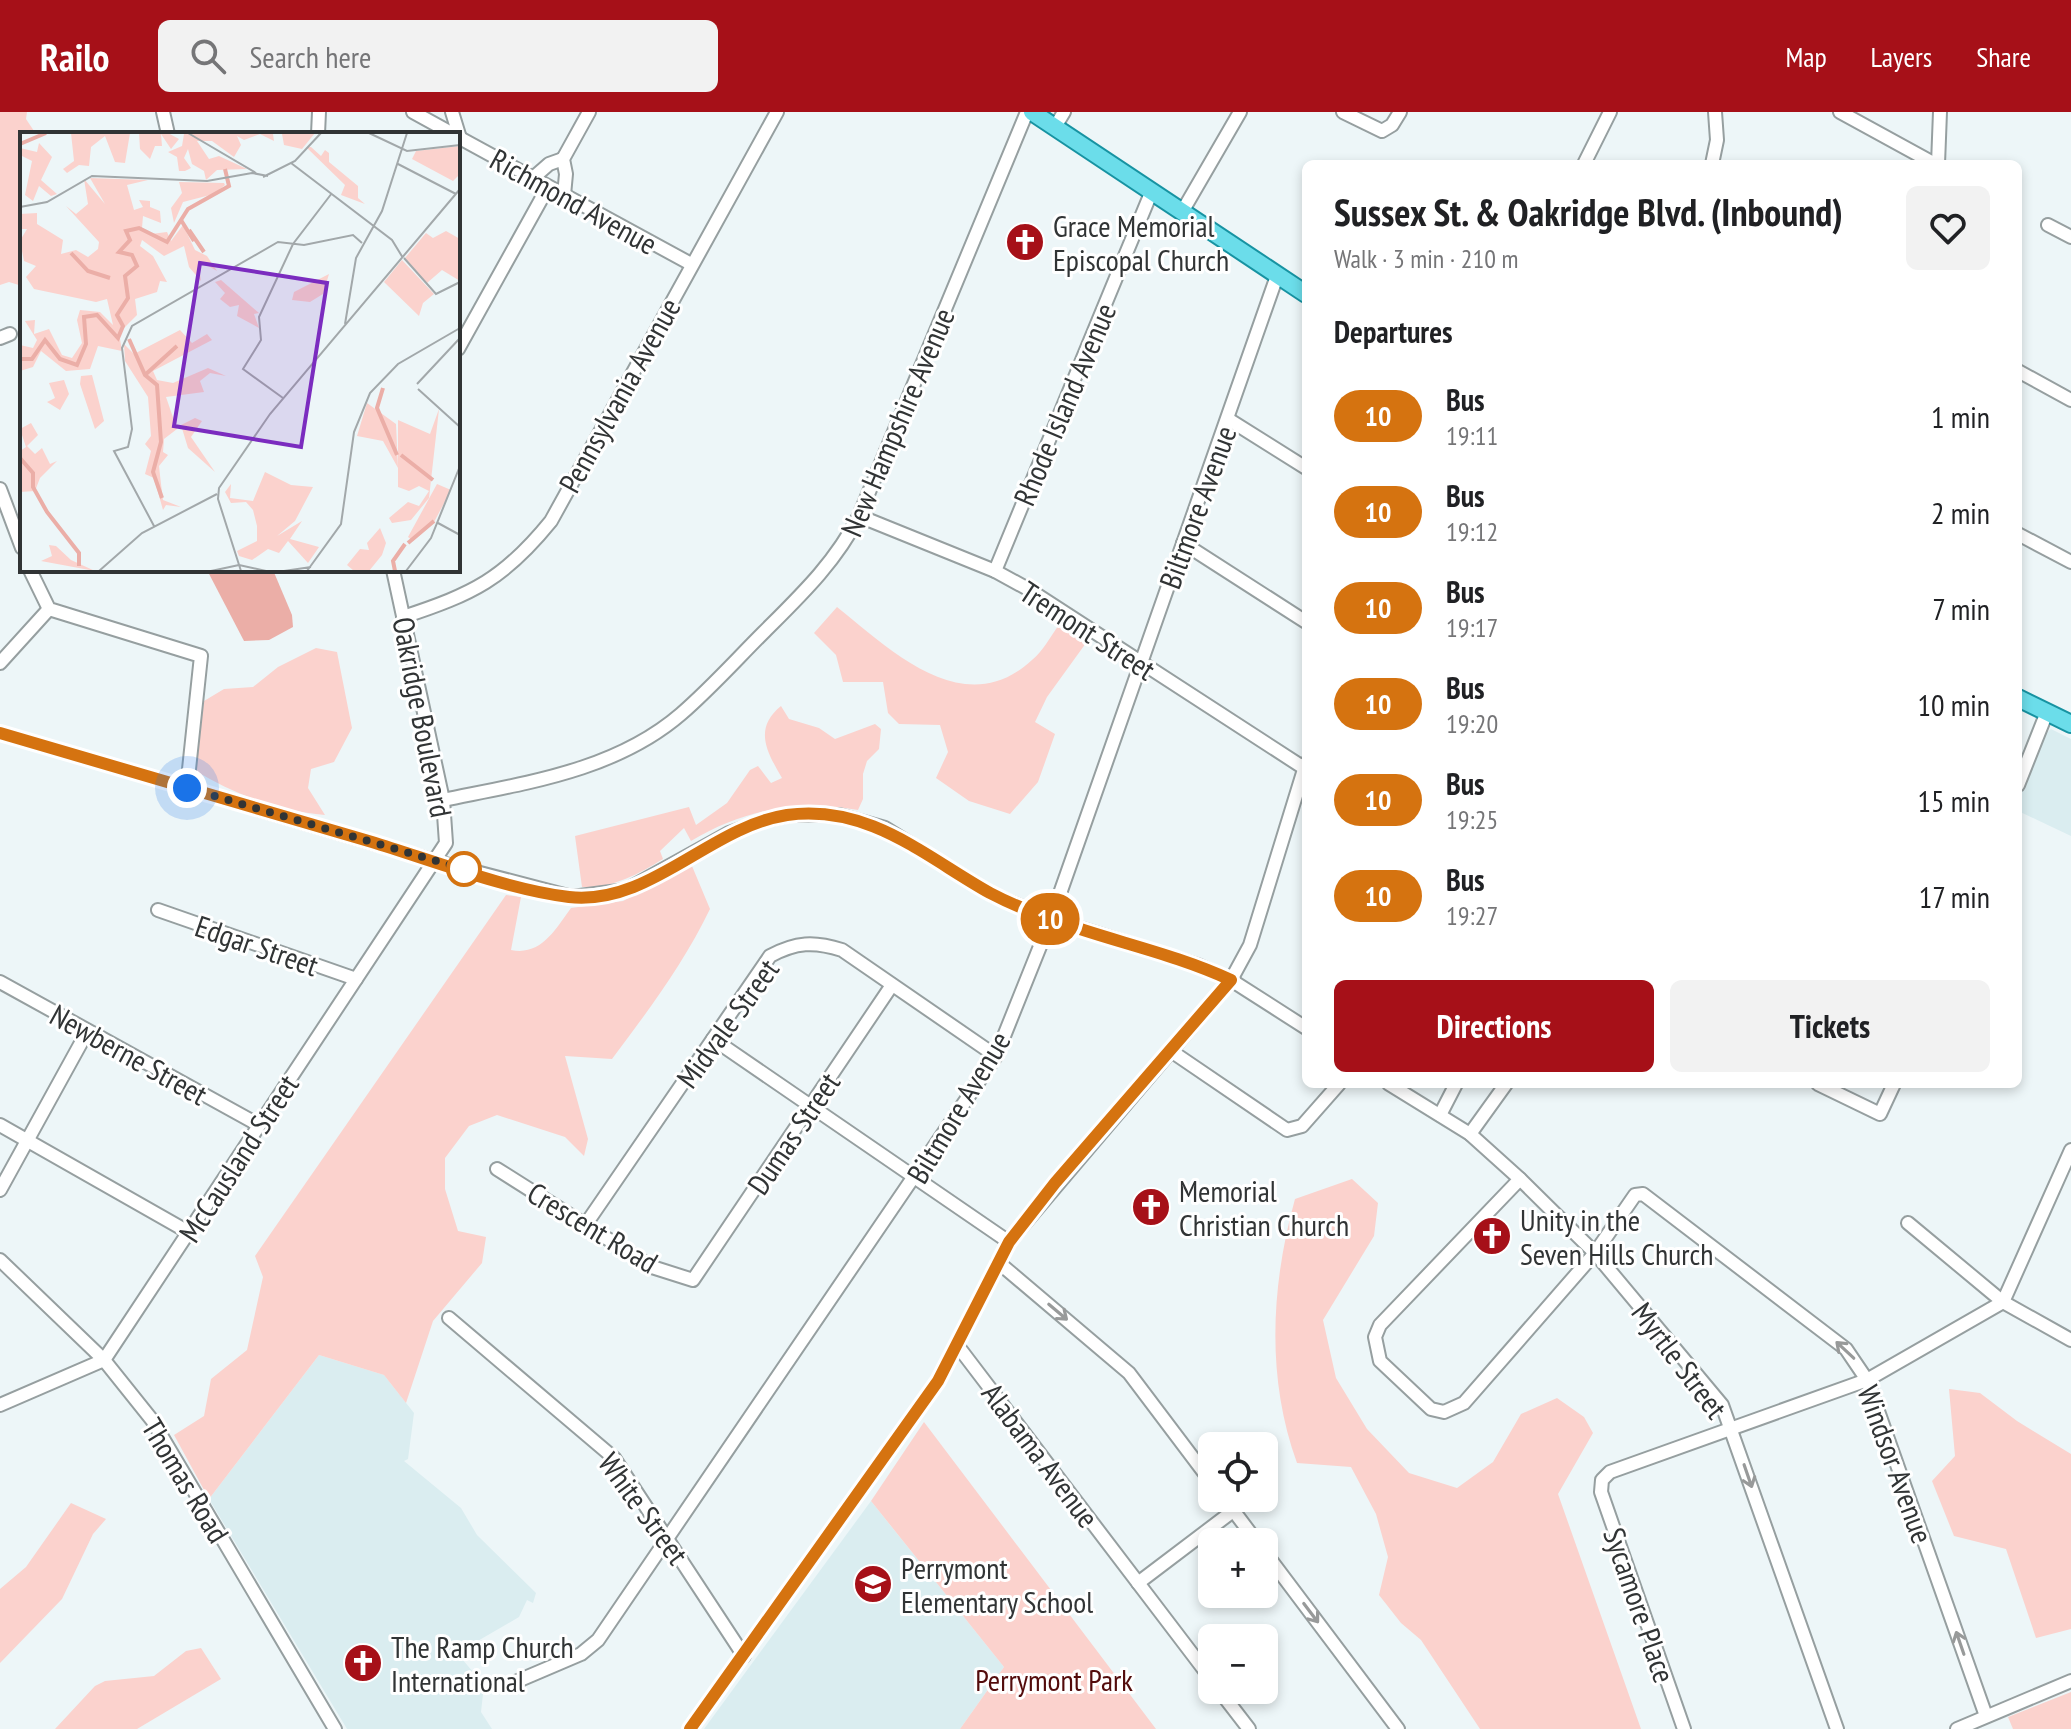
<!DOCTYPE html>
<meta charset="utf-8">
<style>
body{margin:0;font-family:"PT Sans Narrow",sans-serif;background:#f2f2f2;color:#202124;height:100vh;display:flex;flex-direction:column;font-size:30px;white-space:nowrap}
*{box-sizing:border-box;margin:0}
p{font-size:26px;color:#757577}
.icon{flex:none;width:44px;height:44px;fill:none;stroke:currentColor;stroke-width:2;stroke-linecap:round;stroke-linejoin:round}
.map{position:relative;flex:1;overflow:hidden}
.side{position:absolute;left:1302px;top:48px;width:720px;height:928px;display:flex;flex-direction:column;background:#fff;border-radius:12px;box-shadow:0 4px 12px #0003}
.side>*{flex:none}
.badge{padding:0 16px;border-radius:26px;font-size:28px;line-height:52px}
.controls{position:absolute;left:1198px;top:1320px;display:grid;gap:16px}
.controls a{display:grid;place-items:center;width:80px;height:80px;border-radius:12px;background:#fff;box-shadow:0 4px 12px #0003;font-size:40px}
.you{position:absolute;width:40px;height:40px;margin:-20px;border:6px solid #fff;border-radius:50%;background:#1a73e8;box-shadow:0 0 0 12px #1a73e833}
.map>.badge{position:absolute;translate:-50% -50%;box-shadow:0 0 0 4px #fff}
h2{padding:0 32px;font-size:30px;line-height:72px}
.round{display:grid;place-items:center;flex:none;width:84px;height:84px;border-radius:12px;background:#f2f2f2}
.overview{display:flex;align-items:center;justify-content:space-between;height:136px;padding:0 32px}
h1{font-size:38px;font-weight:800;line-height:60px}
.primary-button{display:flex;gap:16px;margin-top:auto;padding:16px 32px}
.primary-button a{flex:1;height:92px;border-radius:12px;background:#a61018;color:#fff;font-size:32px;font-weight:800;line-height:92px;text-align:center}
.primary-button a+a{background:#f2f2f2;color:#202124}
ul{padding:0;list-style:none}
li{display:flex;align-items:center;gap:24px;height:96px;padding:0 32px}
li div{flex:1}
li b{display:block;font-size:30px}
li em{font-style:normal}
li .badge{min-width:88px;font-weight:700;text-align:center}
header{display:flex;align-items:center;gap:48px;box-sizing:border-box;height:112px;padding:0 40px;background:#a61018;color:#fff}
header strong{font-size:38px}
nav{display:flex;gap:44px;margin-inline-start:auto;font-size:28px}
.search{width:560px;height:72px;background:#f2f2f2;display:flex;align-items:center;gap:20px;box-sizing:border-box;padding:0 28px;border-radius:12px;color:#757577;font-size:30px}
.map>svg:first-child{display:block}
</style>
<header>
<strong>Railo</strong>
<div class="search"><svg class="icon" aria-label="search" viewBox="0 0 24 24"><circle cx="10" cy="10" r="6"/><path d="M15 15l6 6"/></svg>Search here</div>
<nav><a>Map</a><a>Layers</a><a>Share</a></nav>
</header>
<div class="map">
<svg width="2071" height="1617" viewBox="0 0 2071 1617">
<rect width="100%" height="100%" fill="#edf6f8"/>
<!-- built -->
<g fill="#daedf0">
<polygon points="2051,617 2071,627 2071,724 2018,699 2018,689 2044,623"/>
<polygon points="319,1243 384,1263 414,1301 408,1347 404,1349 461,1396 477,1423 536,1481 533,1491 527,1488 519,1505 457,1541 484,1573 481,1600 492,1617 347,1617 209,1387"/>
<polygon points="871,1389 1004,1555 960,1617 704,1617"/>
</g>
<!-- green -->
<g fill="#fbd2cd">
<polygon points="0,0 27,0 26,7 36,22 22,22 22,174 9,170 0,173"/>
<path d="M 837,495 C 891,538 964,611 1032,548 C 1043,539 1050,525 1059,513 L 1086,531 L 1047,585 L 1035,610 L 1055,622 L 1038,670 L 1010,702 L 969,689 L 936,666 L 948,640 L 940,613 L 899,612 L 888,601 L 883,570 L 843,570 L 836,543 L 814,521 Z"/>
<path d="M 316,536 L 337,540 L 352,616 L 334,650 L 311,657 L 308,676 L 325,703 C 278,699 234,682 194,658 L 204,589 L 224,577 L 253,575 L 278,555 Z"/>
<path d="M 781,594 L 789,607 L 819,616 L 835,627 L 875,612 L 881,617 L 879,637 L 867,649 L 863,662 L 863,687 L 858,698 C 797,688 745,697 691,729 L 684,716 L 660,739 L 663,747 C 637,763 613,776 582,775 L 575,724 L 689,695 L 696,713 L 727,691 L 750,658 L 758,654 L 771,671 L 782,666 C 767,640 753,617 781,594 Z"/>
<path d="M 692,754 L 710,797 C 684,851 648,899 612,947 L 565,944 L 588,1027 L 584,1044 L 565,1025 L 497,1003 L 469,1014 L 445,1046 L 445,1077 L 458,1119 L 486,1125 L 482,1151 L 433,1209 L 406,1291 L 384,1263 L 319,1243 L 209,1387 L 174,1323 L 204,1304 L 211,1267 L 247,1238 L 263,1165 L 255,1144 L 506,783 L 521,785 L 511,838 C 541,844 555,818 571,796 L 623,789 Z"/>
<path d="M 1352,1067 L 1378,1091 L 1374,1124 L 1323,1208 L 1336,1266 L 1367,1317 L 1409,1361 L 1457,1376 L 1493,1350 L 1521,1302 L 1557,1286 L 1584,1305 L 1593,1321 L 1558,1382 L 1641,1617 L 1480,1617 L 1421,1528 L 1401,1511 L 1379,1483 L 1388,1445 L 1376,1402 L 1351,1355 L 1297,1351 C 1266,1265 1271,1174 1295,1087 Z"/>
<polygon points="1949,1277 1980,1281 2017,1309 2071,1342 2071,1517 2036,1526 2006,1437 1954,1424 1932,1369 1955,1344"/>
<polygon points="924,1310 1156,1617 960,1617 1004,1555 871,1389"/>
<polygon points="71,1391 106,1407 93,1422 62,1487 0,1551 0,1477 26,1455"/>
<polygon points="201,1536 221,1567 137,1617 55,1617 95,1574 105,1569 154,1564 186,1539"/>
<polygon points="2071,1580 2071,1617 2013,1617 2008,1605"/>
</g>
<!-- water -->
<polygon fill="#ebaea7" points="207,458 273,458 292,503 293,515 269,528 244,529"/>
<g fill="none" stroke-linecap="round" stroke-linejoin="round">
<!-- minor casing -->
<g stroke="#969fa0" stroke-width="16">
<g id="minor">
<polyline points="163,0 168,22"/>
<polyline points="413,0 453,22"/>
<polyline points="452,0 460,26"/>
<polyline points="1343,0 1382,19 1392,13 1400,0"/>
<polyline points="1840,0 1935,52"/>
<polyline points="1055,15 1064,0"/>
<polyline points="318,22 319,0"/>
<polyline points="458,25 691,152"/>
<polyline points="1584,52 1610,0"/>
<polyline points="1712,52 1717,28 1715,0"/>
<polyline points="1938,52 1940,0"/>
<polyline points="533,66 549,52 563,47"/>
<polyline points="564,83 566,62 563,47 589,0"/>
<polyline points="1182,100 1240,0"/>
<polyline points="2048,113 2071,125"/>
<polyline points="0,226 10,222"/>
<polyline points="458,237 548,75"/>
<polyline points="2018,259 2071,288"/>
<polyline points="1228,307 1306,356"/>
<polyline points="0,377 22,436"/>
<polyline points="859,404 995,459 1028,477 1304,656"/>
<polyline points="2018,422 2071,450"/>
<polyline points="1183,431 1306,510"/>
<polyline points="30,458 49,497 201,544 187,676"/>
<polyline points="995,459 1151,81"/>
<path d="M 403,505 C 473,482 504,467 551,409 L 777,0"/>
<polyline points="0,551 49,497"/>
<polyline points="0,621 434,749 572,785 626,778 729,721 766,708 790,703 839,703 885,716 993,783 1051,807 1200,854 1231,868 1306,916"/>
<polyline points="2018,673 2047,600"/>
<path d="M 443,688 C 525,671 615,659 681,602 C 710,577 736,548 763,521 C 800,484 835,451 859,404 L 1027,0"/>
<polyline points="158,798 356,867"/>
<polyline points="0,870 259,1013"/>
<polyline points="713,927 1009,1130"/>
<polyline points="1171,939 1287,1018 1302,1014 1339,972"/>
<polyline points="1389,972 1470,1022 1520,1067 1595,1141 1722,1293 1837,1617"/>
<polyline points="1818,972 1880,1002 1894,972"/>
<polyline points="1440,1003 1456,972"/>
<polyline points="0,1013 190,1121"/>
<polyline points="1470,1022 1506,972"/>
<polyline points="497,1057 652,1155 693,1168 892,873"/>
<polyline points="1520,1067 1380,1213 1375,1225 1380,1249 1431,1297 1444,1300 1464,1291 1595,1141 1635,1083 1643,1082 1846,1237 1867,1268 1986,1604"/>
<polyline points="0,1078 87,920"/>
<polyline points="1908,1111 2003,1190 2071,1228"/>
<path d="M 586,1112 L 770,844 C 796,830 814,829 842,838 L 996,944"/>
<polyline points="0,1148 104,1248 152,1308 335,1617"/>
<polyline points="998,1150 1129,1261 1212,1371"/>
<polyline points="449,1206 614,1346 744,1544"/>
<polyline points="957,1233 1212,1568"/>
<polyline points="0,1293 104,1248 446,731 443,688 393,458"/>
<polyline points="1224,1386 1257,1430"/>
<polyline points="1264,1439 1398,1617"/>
<polyline points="1138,1471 1233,1399"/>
<polyline points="506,1574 581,1542 598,1528 996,944 1051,807 1277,164"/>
<polyline points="1219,1578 1249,1617"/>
<polyline points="690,1617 938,1269 1009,1130 1231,868 1250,833 1306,651"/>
<polyline points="1684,1617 1601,1380 1602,1368 1610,1360 1867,1268 2003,1190 2071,1038"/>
<polyline points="1957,1617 2071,1569"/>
</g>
</g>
<!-- major casing -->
<g stroke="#1793a2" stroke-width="20">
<g id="major">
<polyline points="1032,0 1306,182"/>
<polyline points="2018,586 2071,612"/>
</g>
</g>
<!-- minor -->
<use href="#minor" stroke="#fff" stroke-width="12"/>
<!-- major -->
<use href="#major" stroke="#6bddea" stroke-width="16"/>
</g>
<!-- one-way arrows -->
<defs><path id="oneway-shaft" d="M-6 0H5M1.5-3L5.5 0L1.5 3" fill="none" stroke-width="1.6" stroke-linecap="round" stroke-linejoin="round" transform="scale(2)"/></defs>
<g stroke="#989a9a">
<use href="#oneway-shaft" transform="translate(1058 1200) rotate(40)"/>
<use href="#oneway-shaft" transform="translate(1845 1238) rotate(-137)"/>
<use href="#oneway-shaft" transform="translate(1748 1364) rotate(71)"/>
<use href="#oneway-shaft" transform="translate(1311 1501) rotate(53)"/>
<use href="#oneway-shaft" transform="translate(1960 1531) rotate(-109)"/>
</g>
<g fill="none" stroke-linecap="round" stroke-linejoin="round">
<!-- line casing -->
<g stroke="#fff" stroke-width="18">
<path id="line" d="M 0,621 C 124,657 248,693 372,730 C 431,748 509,778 569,785 C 650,794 709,715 787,703 C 869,692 924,744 990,781 C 1009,791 1031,800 1051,807 C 1110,829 1173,841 1231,868 L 1055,1071 L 1009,1130 L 938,1269 L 690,1617"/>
</g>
<!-- line -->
<use href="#line" stroke="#d57310" stroke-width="12"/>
<!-- walk -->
<polyline stroke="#313435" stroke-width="8" stroke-dasharray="0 14.4" points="187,676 464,757"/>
</g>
<!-- icons -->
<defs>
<g id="church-disc" transform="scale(2)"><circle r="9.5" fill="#a61018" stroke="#fff"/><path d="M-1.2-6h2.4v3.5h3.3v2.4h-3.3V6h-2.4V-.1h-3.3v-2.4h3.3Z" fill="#fff"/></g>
<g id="school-disc" transform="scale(2)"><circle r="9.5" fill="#a61018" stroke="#fff"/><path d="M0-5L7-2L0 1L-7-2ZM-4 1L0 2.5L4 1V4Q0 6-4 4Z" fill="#fff"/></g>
</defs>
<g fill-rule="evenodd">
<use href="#church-disc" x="1025" y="130"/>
<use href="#church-disc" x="1151" y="1095"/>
<use href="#church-disc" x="1492" y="1124"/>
<use href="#school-disc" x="873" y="1472"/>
<use href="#church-disc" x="363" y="1551"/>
</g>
<!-- markers -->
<circle fill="#fff" stroke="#d57310" stroke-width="4" cx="464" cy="757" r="16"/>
<g text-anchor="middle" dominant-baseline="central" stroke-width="6" stroke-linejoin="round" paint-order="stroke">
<!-- street labels -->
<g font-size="30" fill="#313435" stroke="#fff">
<text transform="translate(574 89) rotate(29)">Richmond Avenue</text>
<text transform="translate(619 283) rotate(-61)">Pennsylvania Avenue</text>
<text transform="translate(1064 292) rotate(-67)">Rhode Island Avenue</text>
<text transform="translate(897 310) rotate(-67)">New Hampshire Avenue</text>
<text transform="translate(1197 395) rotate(-70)">Biltmore Avenue</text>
<text transform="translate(1088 518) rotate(33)">Tremont Street</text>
<text transform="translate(423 605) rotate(79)">Oakridge Boulevard</text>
<text transform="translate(257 833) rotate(19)">Edgar Street</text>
<text transform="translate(727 911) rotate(-54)">Midvale Street</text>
<text transform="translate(129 942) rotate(29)">Newberne Street</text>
<text transform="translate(958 995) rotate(-59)">Biltmore Avenue</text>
<text transform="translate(793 1021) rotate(-56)">Dumas Street</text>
<text transform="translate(238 1046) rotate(-57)">McCausland Street</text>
<text transform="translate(593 1115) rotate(31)">Crescent Road</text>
<text transform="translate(1680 1248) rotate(53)">Myrtle Street</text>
<text transform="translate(1041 1343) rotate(53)">Alabama Avenue</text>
<text transform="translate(1896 1352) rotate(70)">Windsor Avenue</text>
<text transform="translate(186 1368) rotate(59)">Thomas Road</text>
<text transform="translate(644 1396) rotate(54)">White Street</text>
<text transform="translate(1640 1493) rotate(71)">Sycamore Place</text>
</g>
<!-- poi labels -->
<g font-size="30" fill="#313435" stroke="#fff" text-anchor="start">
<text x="1053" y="113">Grace Memorial<tspan x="1053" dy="34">Episcopal Church</tspan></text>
<text x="1179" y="1078">Memorial<tspan x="1179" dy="34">Christian Church</tspan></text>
<text x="1520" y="1107">Unity in the<tspan x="1520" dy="34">Seven Hills Church</tspan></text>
<text x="901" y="1455">Perrymont<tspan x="901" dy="34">Elementary School</tspan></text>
<text x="391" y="1534">The Ramp Church<tspan x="391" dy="34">International</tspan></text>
</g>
<!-- park labels -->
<g font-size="30" fill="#530c0c" stroke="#fff">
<text x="1054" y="1567">Perrymont Park</text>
</g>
</g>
<!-- overview -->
<g transform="translate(20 20)">
<rect width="440" height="440" fill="#edf6f8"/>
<path d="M 51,1 L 110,1 L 105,31 L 95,30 L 85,4 L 71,15 L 69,34 L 59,33 L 47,41 L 43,37 L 54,29 ZM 127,1 L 148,1 L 159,7 L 151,17 L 141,2 L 142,14 L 135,14 L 130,27 L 120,17 L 119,1 ZM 182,1 L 190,2 L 295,1 L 282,17 L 264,13 L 262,2 L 253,2 L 254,9 L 240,2 L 224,8 L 217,4 L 221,13 L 214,25 L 192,9 L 177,9 L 189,27 L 199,24 L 227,37 L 197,38 L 186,48 L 184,39 L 172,32 L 168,17 L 164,26 L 171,36 L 165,39 L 159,39 L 157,25 L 148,20 L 162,14 L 164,2 ZM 19,11 L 32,25 L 21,48 L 37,62 L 31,64 L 19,54 L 13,69 L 5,63 L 12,29 L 0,23 L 0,16 L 17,20 ZM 440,14 L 440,42 L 433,49 L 392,27 L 396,19 ZM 286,15 L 291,15 L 301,24 L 305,18 L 309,21 L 309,30 L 338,54 L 338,66 L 345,72 L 321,63 L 325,53 ZM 70,46 L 128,48 L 107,53 L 114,78 L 123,75 L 119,68 L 130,69 L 130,75 L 140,79 L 141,91 L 123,84 L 122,96 L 131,102 L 147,100 L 151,109 L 163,93 L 175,118 L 187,124 L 197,139 L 178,128 L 181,149 L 169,135 L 164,114 L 144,124 L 122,108 L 120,114 L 133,124 L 147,150 L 140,149 L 137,160 L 115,167 L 117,183 L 99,201 L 102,219 L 78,214 L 70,237 L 46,239 L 21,219 L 13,235 L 0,239 L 0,213 L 13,216 L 17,208 L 5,189 L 15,188 L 14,202 L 29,197 L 42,223 L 52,226 L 62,211 L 57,188 L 60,178 L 80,180 L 93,193 L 87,167 L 76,170 L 14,157 L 6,145 L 16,134 L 4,129 L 2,119 L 1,107 L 7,97 L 0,97 L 0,82 L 17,81 L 17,92 L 43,108 L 41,122 L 56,118 L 68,125 L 78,117 L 79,110 L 46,74 L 56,82 L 68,72 L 64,47 L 85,72 ZM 159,50 L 204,51 L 205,53 L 194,62 L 163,70 L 154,91 L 151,76 L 162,61 ZM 426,99 L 440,107 L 440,149 L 422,138 L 407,151 L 385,126 L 406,101 L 413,106 ZM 382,128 L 414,162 L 403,171 L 399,184 L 364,150 ZM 309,142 L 303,162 L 290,170 L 272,168 L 274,160 ZM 201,148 L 239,181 L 234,182 L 239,196 L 217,184 L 219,173 L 210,175 L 200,167 L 205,161 L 195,150 ZM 160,198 L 172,211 L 187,202 L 192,208 L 133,239 L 137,248 L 153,251 L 188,236 L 206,244 L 190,241 L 180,249 L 184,260 L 146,265 L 157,297 L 144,307 L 143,320 L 148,323 L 139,334 L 141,352 L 143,368 L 161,375 L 146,373 L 143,378 L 134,346 L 125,342 L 131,319 L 125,312 L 131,304 L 128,265 L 105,229 L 104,212 L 114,222 ZM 72,243 L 84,289 L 75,297 L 60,252 L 61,244 ZM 44,248 L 49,262 L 40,278 L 27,270 L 35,266 L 29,251 ZM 347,271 L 376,292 L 378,336 L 363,309 L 337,304 ZM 419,277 L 409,366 L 391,388 L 372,391 L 369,386 L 388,370 L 399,374 L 409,359 L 399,354 L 389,359 L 378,355 L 378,288 L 410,302 ZM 175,286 L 182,289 L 171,305 L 195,340 L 168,316 L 161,293 ZM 11,291 L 18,303 L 7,314 L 15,322 L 22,316 L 30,332 L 37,329 L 20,346 L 15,359 L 0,360 L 0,319 L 6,315 L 0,297 ZM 245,340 L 271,353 L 293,355 L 275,389 L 257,404 L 282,389 L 270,407 L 299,415 L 288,431 L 268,409 L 259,421 L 248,417 L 232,428 L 219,424 L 217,419 L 237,409 L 237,394 L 233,378 L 226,370 L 211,371 L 205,360 L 211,352 L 210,366 L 233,369 ZM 417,352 L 431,358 L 413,392 L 393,409 L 388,405 ZM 360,396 L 366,411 L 362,423 L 349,439 L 334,439 L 327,433 L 340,417 L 349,418 L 347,411 ZM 36,414 L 51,428 L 75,439 L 21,429 L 32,424 L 29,413 Z" fill="#fbd2cd"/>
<path fill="none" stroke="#ebaea7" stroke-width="4" d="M 0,12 L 26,1M 161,88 L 174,109M 169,98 L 184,120M 51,121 L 68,139 L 90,146M 109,207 L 125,243 L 137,253 L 141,310 L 133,340 L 142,366M 0,227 L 12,227 L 25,208 L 40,227 L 57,233 L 66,212 L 64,185 L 77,183 L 98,206 L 103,194 L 97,183 L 108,166 L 105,144 L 117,134 L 112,123 L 99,120 L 110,108 L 106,99 L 119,96 L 147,110 L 168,77 L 209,54 L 205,37M 126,242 L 157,214M 363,256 L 357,276 L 377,323M 381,323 L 413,348M 0,326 L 13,341 L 13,355 L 27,380 L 59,421 L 59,434M 388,411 L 414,389M 375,439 L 373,429 L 385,412"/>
<path fill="none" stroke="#a2a8aa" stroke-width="2" d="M 168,1 L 236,41M 349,1 L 387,19 L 440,13M 271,31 L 372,108 L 383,126M 378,32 L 436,62M 243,45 L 275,29 L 301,1M 0,75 L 27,70 L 72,44 L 187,49 L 232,41 L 248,44M 384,126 L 416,162 L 440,150M 325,192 L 336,126 L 362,79 L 387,1M 397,252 L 440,206M 398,257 L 440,295M 263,266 L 223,237 L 241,208 L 239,185 L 273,112 L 312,61M 418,391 L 440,403M 134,394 L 94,319 L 108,315 L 112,297 L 102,216 L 112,194 L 258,110 L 284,113 L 333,103 L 342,111M 219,433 L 246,439M 79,439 L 122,401 L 197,362M 191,439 L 219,433M 221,439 L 198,367 L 199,356 L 250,282 L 440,57M 264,439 L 291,435M 287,439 L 321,392 L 334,300 L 350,261 L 378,232 L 440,196M 386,439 L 411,406 L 440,334"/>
<path fill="#7b2cbf" fill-opacity="0.15" stroke="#7b2cbf" stroke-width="4" d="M 180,131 L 307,151 L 281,315 L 154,294 Z"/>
<rect width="440" height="440" fill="none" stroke="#313435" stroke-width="4"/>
</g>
</svg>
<div class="controls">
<a><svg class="icon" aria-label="locate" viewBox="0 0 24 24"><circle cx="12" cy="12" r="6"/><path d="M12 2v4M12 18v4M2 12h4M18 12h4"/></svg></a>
<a>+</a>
<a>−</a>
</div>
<div class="you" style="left:187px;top:676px"></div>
<b class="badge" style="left:1050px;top:807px;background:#d57310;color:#fff">10</b>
<section class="side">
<div class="overview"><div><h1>Sussex St. &amp; Oakridge Blvd. (Inbound)</h1><p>Walk · 3 min · 210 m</p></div><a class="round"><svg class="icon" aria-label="heart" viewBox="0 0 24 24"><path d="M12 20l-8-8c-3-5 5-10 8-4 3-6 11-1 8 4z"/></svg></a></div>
<h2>Departures</h2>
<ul>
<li><span class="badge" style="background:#d57310;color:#fff">10</span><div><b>Bus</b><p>19:11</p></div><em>1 min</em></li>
<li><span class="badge" style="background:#d57310;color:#fff">10</span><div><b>Bus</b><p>19:12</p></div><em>2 min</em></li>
<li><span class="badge" style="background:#d57310;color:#fff">10</span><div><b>Bus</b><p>19:17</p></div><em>7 min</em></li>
<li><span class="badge" style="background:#d57310;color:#fff">10</span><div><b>Bus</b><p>19:20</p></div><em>10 min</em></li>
<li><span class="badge" style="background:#d57310;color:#fff">10</span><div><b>Bus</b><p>19:25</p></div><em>15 min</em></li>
<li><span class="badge" style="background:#d57310;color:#fff">10</span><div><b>Bus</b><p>19:27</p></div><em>17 min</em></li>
</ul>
<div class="primary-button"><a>Directions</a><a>Tickets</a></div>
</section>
</div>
